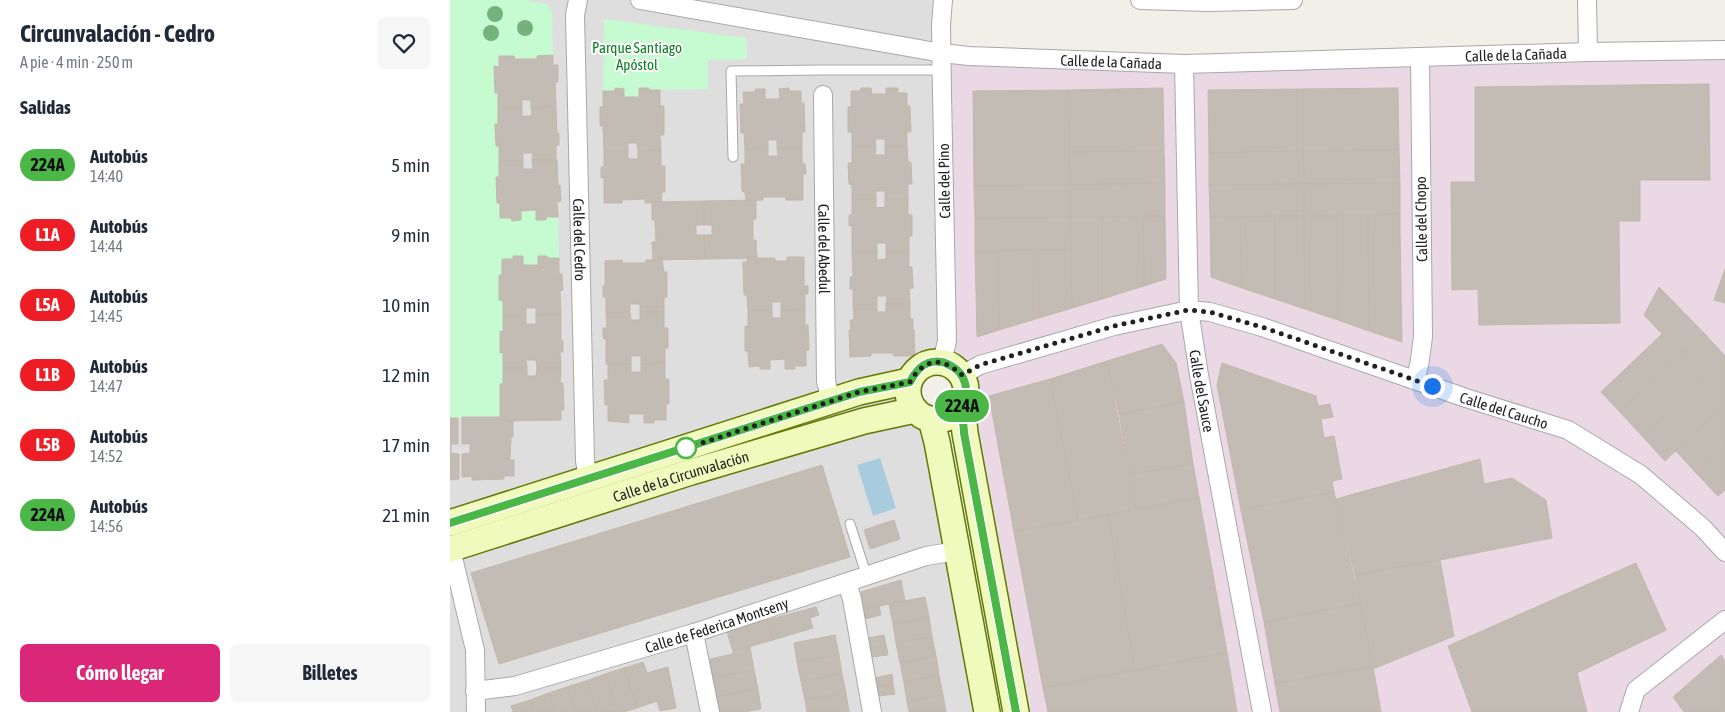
<!DOCTYPE html>
<html lang="es">
<meta charset="utf-8">
<style>
body{margin:0;font-family:"Asap Condensed",sans-serif;background:#f6f6f7;color:#1f2937;height:100vh;display:flex;flex-direction:column;font-size:19px;white-space:nowrap}
*{box-sizing:border-box;margin:0}
p{font-size:16px;color:#747a83}
.icon{flex:none;width:28px;height:28px;fill:none;stroke:currentColor;stroke-width:2;stroke-linecap:round;stroke-linejoin:round}
.map{position:relative;flex:1;overflow:hidden}
.side{display:flex;flex-direction:column;background:#fff;width:450px}
.side>*{flex:none}
.badge{padding:0 10px;border-radius:16px;font-size:18px;line-height:32px}
.you{position:absolute;width:25px;height:25px;margin:-12px;border:4px solid #fff;border-radius:50%;background:#1a73e8;box-shadow:0 0 0 8px #1a73e833}
.map>.badge{position:absolute;translate:-50% -50%;box-shadow:0 0 0 2px #fff}
h2{padding:0 20px;font-size:19px;line-height:45px}
.round{display:grid;place-items:center;flex:none;width:52px;height:52px;border-radius:8px;background:#f6f6f7}
.summary{display:flex;align-items:center;justify-content:space-between;height:85px;padding:0 20px}
h1{font-size:24px;font-weight:700;line-height:38px}
.action{display:flex;gap:10px;margin-top:auto;padding:10px 20px}
.action a{flex:1;height:58px;border-radius:8px;background:#db2777;color:#fff;font-size:20px;font-weight:700;line-height:58px;text-align:center}
.action a+a{background:#f6f6f7;color:#1f2937}
ul{padding:0;list-style:none}
li{display:flex;align-items:center;gap:15px;height:70px;padding:0 20px}
li div{flex:1}
li b{display:block;font-size:19px}
li em{font-style:normal}
li .badge{min-width:55px;font-weight:700;text-align:center}
main{display:flex;flex:1;min-height:0}
.map>svg:first-child{display:block}
</style>
<main>
<section class="side">
<div class="summary"><div><h1>Circunvalación - Cedro</h1><p>A pie · 4 min · 250 m</p></div><a class="round"><svg class="icon" aria-label="heart" viewBox="0 0 24 24"><path d="M12 20l-8-8c-3-5 5-10 8-4 3-6 11-1 8 4z"/></svg></a></div>
<h2>Salidas</h2>
<ul>
<li><span class="badge" style="background:#4ab747;color:#111">224A</span><div><b>Autobús</b><p>14:40</p></div><em>5 min</em></li>
<li><span class="badge" style="background:#ee1c25;color:#fff">L1A</span><div><b>Autobús</b><p>14:44</p></div><em>9 min</em></li>
<li><span class="badge" style="background:#ee1c25;color:#fff">L5A</span><div><b>Autobús</b><p>14:45</p></div><em>10 min</em></li>
<li><span class="badge" style="background:#ee1c25;color:#fff">L1B</span><div><b>Autobús</b><p>14:47</p></div><em>12 min</em></li>
<li><span class="badge" style="background:#ee1c25;color:#fff">L5B</span><div><b>Autobús</b><p>14:52</p></div><em>17 min</em></li>
<li><span class="badge" style="background:#4ab747;color:#111">224A</span><div><b>Autobús</b><p>14:56</p></div><em>21 min</em></li>
</ul>
<div class="action"><a>Cómo llegar</a><a>Billetes</a></div>
</section>
<div class="map">
<svg width="1275" height="712" viewBox="0 0 1275 712">
<rect width="100%" height="100%" fill="#f1efe7"/>
<!-- residential -->
<polygon fill="#dfdede" points="0,0 493,0 492,362 479,363 467,370 459,381 458,397 465,410 473,416 537,712 0,712"/>
<!-- industrial -->
<polygon fill="#ead9e5" points="1275,50 1275,712 566,712 512,406 516,394 516,384 512,375 503,366 492,362 492,53 734,64"/>
<!-- park -->
<g fill="#c6fad0">
<polygon points="0,0 75,0 97,4 102,12 103,55 87,56 87,59 65,59 64,56 49,56 49,67 44,67 45,93 48,93 48,124 45,124 46,146 49,146 49,177 46,177 50,218 61,218 62,221 71,220 71,211 86,210 87,220 96,220 96,217 108,217 109,258 98,258 97,256 88,256 88,265 73,265 72,256 63,256 63,259 52,259 52,275 49,275 49,300 53,301 53,332 50,332 50,352 53,352 53,384 50,384 50,417 0,418"/>
<polygon points="154,19 296,38 297,59 258,60 258,89 199,90 199,88 190,88 189,97 174,97 173,89 165,89 165,91 153,91"/>
</g>
<!-- water -->
<polygon fill="#a8ccde" points="430,458 446,508 423,516 407,465"/>
<!-- building -->
<g fill="#c2bcb4" stroke="#c3b8aa">
<polygon points="103,55 103,65 108,65 108,82 105,82 106,107 81,108 81,100 72,100 72,108 48,108 48,93 45,93 44,66 49,67 49,56 64,56 65,59 87,59 87,56"/>
<polygon points="1259,84 1260,180 1190,180 1190,221 1169,221 1170,323 1029,325 1028,289 1002,290 1001,182 1025,182 1025,87"/>
<polygon points="165,88 174,89 174,97 189,97 189,88 199,88 199,90 210,90 210,106 214,106 214,135 210,135 211,150 188,151 187,143 178,143 178,151 154,151 153,126 150,126 150,107 153,107 153,91 165,91"/>
<polygon points="339,88 339,91 351,91 351,103 354,103 355,132 352,132 352,148 327,148 327,140 318,140 318,148 295,149 294,133 291,133 290,104 294,104 293,92 305,92 305,89 315,89 315,99 330,99 329,89"/>
<polygon points="411,88 421,88 422,94 436,94 436,88 448,88 448,93 457,93 457,106 460,106 461,132 457,131 457,147 435,147 435,139 425,139 426,147 402,147 402,132 398,132 398,107 401,107 401,91 410,91"/>
<polygon points="713,88 714,151 619,152 618,90"/>
<polygon points="948,88 949,150 853,151 853,89"/>
<polygon points="853,89 853,151 759,153 758,90"/>
<polygon points="618,90 620,185 524,186 523,91"/>
<polygon points="106,107 107,133 109,133 109,145 106,145 106,160 82,160 83,153 73,153 73,161 49,161 49,146 46,146 45,124 48,124 48,108 72,108 72,116 82,116 81,108"/>
<polygon points="402,147 426,147 425,155 435,155 435,147 457,147 458,162 461,162 462,184 458,184 458,199 435,199 435,191 426,191 426,199 402,200 402,185 399,184 398,163 402,163"/>
<polygon points="318,148 318,156 328,156 327,148 352,148 352,163 355,164 356,174 353,174 353,200 336,200 336,197 313,197 313,200 296,201 295,192 292,191 291,164 295,164 295,149"/>
<polygon points="211,150 211,166 215,166 215,192 212,192 211,202 195,203 195,199 172,200 172,203 154,203 154,178 151,178 151,167 154,167 154,151 178,151 178,159 188,159 188,151"/>
<polygon points="949,150 950,183 854,184 853,151"/>
<polygon points="714,151 715,183 620,185 619,152"/>
<polygon points="853,151 854,184 759,185 759,153"/>
<polygon points="82,160 107,160 108,186 110,185 111,201 107,202 108,217 96,217 96,220 86,220 86,210 71,211 71,220 62,221 61,218 50,218 50,203 47,203 46,177 49,177 49,161 73,161 73,169 83,169"/>
<polygon points="715,183 715,216 620,217 620,185"/>
<polygon points="950,183 950,214 854,216 854,184"/>
<polygon points="854,184 854,216 760,217 759,185"/>
<polygon points="620,185 620,217 525,219 524,186"/>
<polygon points="426,199 426,208 435,207 435,199 458,199 458,215 462,215 462,236 459,236 459,251 436,252 436,243 427,243 427,252 402,252 402,226 399,226 399,215 402,215 402,200"/>
<polygon points="306,200 306,219 303,219 303,240 306,240 307,258 255,259 254,235 262,235 262,225 254,225 254,201"/>
<polygon points="254,201 254,225 246,225 246,235 254,235 255,259 203,260 202,242 206,242 205,220 202,220 202,202"/>
<polygon points="950,214 950,232 952,342 919,331 918,233 918,215"/>
<polygon points="918,215 918,233 919,331 888,320 887,216"/>
<polygon points="715,216 716,279 694,286 693,217"/>
<polygon points="825,216 825,299 792,288 790,217"/>
<polygon points="825,216 854,216 855,309 825,299"/>
<polygon points="854,216 887,216 888,320 855,309"/>
<polygon points="620,217 621,250 525,251 525,219"/>
<polygon points="620,217 652,217 652,299 622,308"/>
<polygon points="652,217 693,217 694,286 652,299"/>
<polygon points="760,217 790,217 792,288 761,277"/>
<polygon points="588,250 621,250 621,279 622,308 589,318"/>
<polygon points="588,250 589,318 549,330 548,251"/>
<polygon points="459,251 459,267 462,267 463,288 459,289 460,304 436,304 437,296 427,296 427,304 403,305 403,289 400,289 400,277 403,277 402,252 427,252 427,260 436,259 436,252"/>
<polygon points="525,251 548,251 548,296 549,330 527,337"/>
<polygon points="63,256 73,256 73,265 88,265 88,256 97,256 98,258 109,258 109,274 112,274 113,290 110,291 111,315 86,315 86,308 76,308 76,316 53,316 53,301 49,300 49,275 52,275 52,259 63,259"/>
<polygon points="337,257 354,257 354,286 358,286 358,294 355,294 355,309 331,310 331,302 322,302 322,310 298,310 297,295 294,295 293,262 297,262 297,258 325,258 325,261 337,261"/>
<polygon points="172,260 172,263 196,263 196,260 212,260 214,272 217,272 217,297 214,297 214,312 190,312 190,304 180,304 180,312 156,313 156,297 153,297 153,286 155,286 155,261"/>
<polygon points="1275,269 1275,303 1264,300"/>
<polygon points="1209,287 1254,333 1170,412 1151,392 1212,334 1194,315"/>
<polygon points="427,304 427,312 436,312 436,304 460,304 460,319 463,319 463,330 464,330 465,356 444,356 443,353 421,353 421,356 400,357 399,330 401,330 400,320 404,320 403,305"/>
<polygon points="355,309 355,325 358,325 359,350 356,350 356,366 345,366 345,369 335,369 335,359 320,360 320,369 310,369 310,366 299,367 298,351 295,351 295,326 298,326 298,310 322,310 322,318 331,318 331,310"/>
<polygon points="180,312 181,320 190,320 190,312 214,312 214,328 218,328 218,348 215,348 215,363 191,364 191,356 181,356 181,364 156,364 156,339 154,339 153,336 153,328 157,328 156,313"/>
<polygon points="86,315 111,315 111,341 113,341 113,352 110,352 111,368 87,368 86,360 76,360 77,368 53,368 53,352 50,353 50,331 53,332 53,316 76,316 76,324 86,324"/>
<polygon points="1254,333 1275,356 1275,359 1193,437 1170,412"/>
<polygon points="712,344 726,363 734,402 669,414 657,361"/>
<polygon points="1275,359 1275,404 1215,461 1193,437"/>
<polygon points="657,361 686,510 628,520 600,379"/>
<polygon points="215,363 215,379 219,379 219,404 216,404 216,420 204,420 204,423 194,423 194,414 179,414 179,423 158,421 158,405 155,405 154,380 158,380 158,364 181,364 181,372 191,372 191,364"/>
<polygon points="772,363 866,396 868,406 880,404 883,417 871,419 874,438 884,436 892,479 882,481 884,492 791,510 767,385"/>
<polygon points="53,368 77,368 77,376 86,376 87,368 111,368 110,383 113,383 114,410 111,410 111,420 56,421 56,417 50,417 50,384 53,384"/>
<polygon points="600,379 628,520 564,532 539,396"/>
<polygon points="734,402 743,464 680,475 669,414"/>
<polygon points="1275,404 1275,446 1246,473 1226,451"/>
<polygon points="12,417 56,417 56,421 63,421 63,437 61,437 60,460 64,460 64,476 54,476 54,479 22,480 22,476 12,477 12,454 20,453 20,444 12,444"/>
<polygon points="0,418 8,418 8,444 1,444 1,453 9,454 9,479 0,480"/>
<polygon points="1275,446 1275,490 1268,496 1246,473"/>
<polygon points="1030,459 1034,484 1062,478 1096,500 1102,538 990,560 905,575 886,499"/>
<polygon points="743,464 749,497 686,510 680,475"/>
<polygon points="372,465 400,557 49,664 21,573"/>
<polygon points="884,492 910,603 814,622 791,510"/>
<polygon points="749,497 777,652 685,671 658,515"/>
<polygon points="658,515 685,671 593,688 564,532"/>
<polygon points="444,520 450,539 420,549 414,530"/>
<polygon points="990,560 1004,636 923,669 905,575"/>
<polygon points="1186,563 1216,630 1127,673 1137,712 1022,712 998,646"/>
<polygon points="451,580 455,601 413,609 411,592"/>
<polygon points="475,597 479,617 443,624 439,604"/>
<polygon points="910,603 923,666 825,684 814,622"/>
<polygon points="429,606 431,615 415,619 413,609"/>
<polygon points="366,607 369,615 360,618 363,628 323,640 317,620"/>
<polygon points="479,617 482,637 446,643 443,624"/>
<polygon points="317,620 323,640 283,651 277,632"/>
<polygon points="385,635 389,655 347,662 344,643"/>
<polygon points="434,635 436,645 420,648 418,638"/>
<polygon points="482,637 486,656 450,663 446,643"/>
<polygon points="436,645 438,655 422,657 420,648"/>
<polygon points="300,647 304,670 263,678 260,659 283,654 283,651"/>
<polygon points="777,652 787,712 598,712 593,688"/>
<polygon points="389,655 392,674 351,681 347,662"/>
<polygon points="1271,655 1275,661 1275,712 1234,712 1223,697"/>
<polygon points="486,656 489,675 454,682 450,663"/>
<polygon points="193,662 197,673 218,667 226,708 210,711 207,701 187,708 174,668"/>
<polygon points="923,666 931,712 830,712 825,684"/>
<polygon points="174,668 187,708 174,712 168,712 155,674"/>
<polygon points="304,670 308,689 266,697 263,678"/>
<polygon points="155,674 168,712 147,712 136,681"/>
<polygon points="392,674 396,693 355,700 351,681"/>
<polygon points="442,674 443,684 427,687 425,678"/>
<polygon points="489,675 493,695 457,702 454,682"/>
<polygon points="136,681 147,712 126,712 117,687"/>
<polygon points="443,684 445,694 429,696 427,687"/>
<polygon points="117,687 126,712 105,712 99,693"/>
<polygon points="308,689 311,709 293,712 269,712 266,697"/>
<polygon points="99,693 105,712 84,712 80,700"/>
<polygon points="396,693 399,712 357,712 355,700"/>
<polygon points="493,695 496,712 459,712 457,702"/>
<polygon points="80,700 84,712 63,712 61,706"/>
</g>
<g fill="none" stroke-linecap="round" stroke-linejoin="round">
<!-- lane casing -->
<g stroke="#a8a8a8" stroke-width="11">
<g id="lane">
<polyline points="283,157 281,71 372,70 492,70"/>
<polyline points="400,524 417,577"/>
</g>
</g>
<!-- street casing -->
<g stroke="#a8a8a8" stroke-width="20">
<g id="street">
<path id="s1" d="M 128,0 L 125,15 L 135,461 L 138,478"/>
<path id="s2" d="M 190,0 L 492,53 L 519,56 L 734,64 L 1138,52 L 1275,50"/>
<polyline points="690,0 758,2 843,0"/>
<polyline points="1137,0 1138,52"/>
<path id="s3" d="M 734,64 L 739,310 L 749,375 L 812,712"/>
<path id="s4" d="M 373,95 L 376,381 L 381,401"/>
<polyline points="492,362 497,341 492,93 491,25 493,0"/>
<path id="s5" d="M 512,375 L 530,365 L 664,326 L 739,310 L 760,312 L 812,327 L 1016,398 L 1118,430 L 1191,475 L 1253,528 L 1275,552"/>
<polyline points="965,380 969,366 973,337 970,58"/>
<polyline points="1,549 25,650 26,712"/>
<polyline points="397,583 402,599 422,712"/>
<polyline points="244,633 260,712"/>
<path id="s6" d="M 25,691 L 65,686 L 244,633 L 476,556 L 507,551"/>
<polyline points="1179,712 1186,690 1275,620"/>
</g>
</g>
<!-- secondary casing -->
<g stroke="#607a05" stroke-width="28">
<g id="secondary">
<circle cx="487" cy="391" r="29"/>
<polyline points="512,406 515,433 566,712"/>
<polyline points="481,419 487,442 537,712"/>
<polyline points="0,523 409,392 459,381"/>
<path id="s7" d="M 0,549 L 241,472 L 414,421 L 465,410"/>
</g>
</g>
<!-- lane -->
<use href="#lane" stroke="#fff" stroke-width="9"/>
<!-- street -->
<use href="#street" stroke="#fff" stroke-width="18"/>
<!-- secondary -->
<use href="#secondary" stroke="#f0fabd" stroke-width="25"/>
</g>
<!-- trees -->
<g fill="#73b37b">
<circle cx="45" cy="14" r="8"/>
<circle cx="75" cy="28" r="8"/>
<circle cx="41" cy="33" r="8"/>
</g>
<g fill="none" stroke-linecap="round" stroke-linejoin="round">
<!-- line casing -->
<g stroke="#fff" stroke-width="11">
<path id="line" d="M 0,523 L 409,392 L 460,382 C 464,374 469,366 478,363 C 493,358 511,368 515,383 C 518,392 513,398 512,406 C 511,414 514,425 514,433 L 566,712"/>
</g>
<!-- line -->
<use href="#line" stroke="#4ab747" stroke-width="8"/>
<!-- walk -->
<path stroke="#212121" stroke-width="5" stroke-dasharray="0 9" d="M 236,448 L 409,392 L 460,382 C 474,358 492,356 512,375 L 530,365 L 664,326 L 738,310 L 760,312 L 812,327 L 982,386"/>
</g>
<!-- markers -->
<circle fill="#fff" stroke="#4ab747" stroke-width="2.5" cx="236" cy="448" r="10"/>
<g text-anchor="middle" dominant-baseline="central" stroke-width="4" stroke-linejoin="round" paint-order="stroke">
<!-- park labels -->
<g font-size="15" fill="#0c8223" stroke="#fff">
<text x="187" y="47">Parque Santiago<tspan x="187" dy="17">Apóstol</tspan></text>
</g>
<!-- street labels -->
<g font-size="15" fill="#212121" stroke="#fff">
<text stroke="none"><textPath href="#s2" startOffset="881">Calle de la Cañada</textPath></text>
<text stroke="none"><textPath href="#s2" startOffset="476">Calle de la Cañada</textPath></text>
<text transform="translate(494 181) rotate(-91)">Calle del Pino</text>
<text transform="translate(971 219) rotate(-91)">Calle del Chopo</text>
<text stroke="none"><textPath href="#s1" startOffset="240">Calle del Cedro</textPath></text>
<text stroke="none"><textPath href="#s4" startOffset="154">Calle del Abedul</textPath></text>
<text stroke="none"><textPath href="#s3" startOffset="328">Calle del Sauce</textPath></text>
<text stroke="none"><textPath href="#s5" startOffset="568">Calle del Caucho</textPath></text>
<text stroke="none"><textPath href="#s7" startOffset="242">Calle de la Circunvalación</textPath></text>
<text stroke="none"><textPath href="#s6" startOffset="251">Calle de Federica Montseny</textPath></text>
</g>
</g>
</svg>
<div class="you" style="left:982px;top:386px"></div>
<b class="badge" style="left:512px;top:406px;background:#4ab747;color:#111">224A</b>
</div>
</main>
